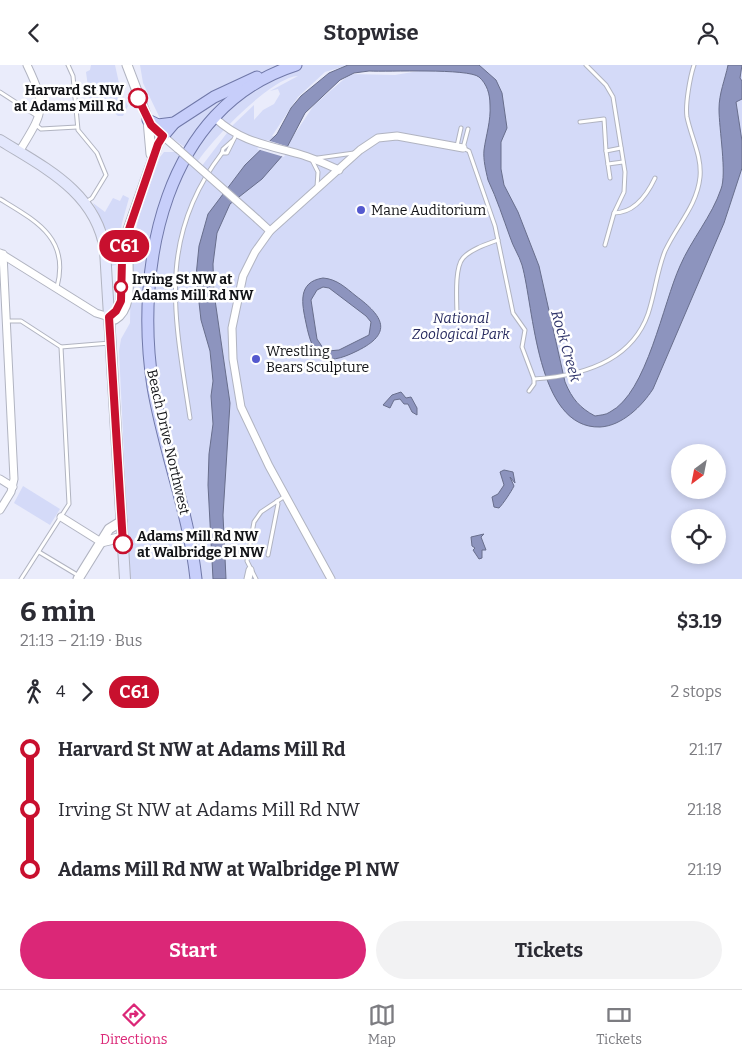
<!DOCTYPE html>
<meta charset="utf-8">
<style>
body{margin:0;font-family:Bitter,serif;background:#f2f2f3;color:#2b2b33;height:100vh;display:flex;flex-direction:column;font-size:19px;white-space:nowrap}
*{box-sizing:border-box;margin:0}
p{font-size:16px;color:#7c7c81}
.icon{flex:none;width:28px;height:28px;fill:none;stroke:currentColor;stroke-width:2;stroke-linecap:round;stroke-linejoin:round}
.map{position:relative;height:514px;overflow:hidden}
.drawer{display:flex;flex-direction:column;background:#fff;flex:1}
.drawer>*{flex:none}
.badge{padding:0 10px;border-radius:16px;font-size:18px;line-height:32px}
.needle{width:32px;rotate:212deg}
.tools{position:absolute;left:671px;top:379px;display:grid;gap:10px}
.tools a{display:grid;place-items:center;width:55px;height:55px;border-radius:50%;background:#fff;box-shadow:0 2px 8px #0003;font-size:25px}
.map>.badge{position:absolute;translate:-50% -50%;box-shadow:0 0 0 2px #fff}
.legs{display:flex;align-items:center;gap:8px;height:55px;padding:0 20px;font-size:16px}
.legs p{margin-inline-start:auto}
.headline{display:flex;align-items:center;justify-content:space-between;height:85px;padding:0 20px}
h1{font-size:28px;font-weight:700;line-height:38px}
.action{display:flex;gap:10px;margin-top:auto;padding:10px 20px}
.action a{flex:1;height:58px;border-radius:30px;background:#db2777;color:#fff;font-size:20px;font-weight:700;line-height:58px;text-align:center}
.action a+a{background:#f2f2f3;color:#2b2b33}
ul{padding:0 20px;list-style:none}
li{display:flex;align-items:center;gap:18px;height:60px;font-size:19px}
li i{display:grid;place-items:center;width:8px;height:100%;margin:0 6px;background:currentColor}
li i::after{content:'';width:12px;height:12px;margin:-6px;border:4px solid;border-radius:50%;background:#fff}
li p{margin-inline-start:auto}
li:first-child i{background:linear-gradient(#0000 50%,currentColor 0)}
li:last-child i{background:linear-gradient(currentColor 50%,#0000 0)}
header{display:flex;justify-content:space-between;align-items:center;height:65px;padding:0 20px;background:#fff;font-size:22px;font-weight:700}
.dock{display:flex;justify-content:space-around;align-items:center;height:70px;border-top:1px solid #e1e1e2;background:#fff;font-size:14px;color:#7c7c81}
.dock a{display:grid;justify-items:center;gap:2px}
.dock .current{color:#db2777}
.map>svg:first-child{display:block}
</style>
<header><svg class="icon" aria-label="back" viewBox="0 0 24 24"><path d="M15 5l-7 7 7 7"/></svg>Stopwise<svg class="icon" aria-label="person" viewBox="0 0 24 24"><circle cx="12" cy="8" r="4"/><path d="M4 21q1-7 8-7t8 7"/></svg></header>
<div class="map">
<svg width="742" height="514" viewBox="0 0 742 514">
<rect width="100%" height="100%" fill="#eaecfb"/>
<!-- green -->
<g fill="#d4daf8" fill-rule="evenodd">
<polygon points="91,0 115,0 121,27 128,41 123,51 118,51 103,38 99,38 91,44 86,7 90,5"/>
<path d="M 140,0 L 349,0 L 325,7 L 298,32 L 272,71 L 290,76 L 314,40 L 350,9 L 395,10 L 454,0 L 742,0 L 742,514 L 130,514 L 119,286 L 121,274 L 130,258 L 131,192 L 139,150 L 160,92 L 164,87 L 175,87 L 186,83 L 168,70 L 143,18 ZM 298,11 L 270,26 L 278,24 L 280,29 L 274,39 L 263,45 L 254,55 L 254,40 L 233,60 L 198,106 L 194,102 C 208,78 271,12 298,11 ZM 680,388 L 718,388 L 718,425 L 680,425 ZM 680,452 L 718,452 L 718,490 L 680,490 Z"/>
<polygon points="123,130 129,133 122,158 116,200 111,201 108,169 93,138 105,147 113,133 120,136"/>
<polygon points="23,421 60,444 50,460 14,438"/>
</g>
<!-- water -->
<g fill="#8d94be" stroke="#686e8c" fill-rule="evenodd">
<path d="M 348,0 L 479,0 L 496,15 L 502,28 L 507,63 L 501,77 L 501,104 L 504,120 L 518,147 L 539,201 L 565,317 C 572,334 580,343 595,351 C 600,350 606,350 610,347 C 647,328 663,238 680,201 C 691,175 712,151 721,124 C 727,109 719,64 719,44 C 719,28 725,15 728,0 L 742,0 L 740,13 L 742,16 L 742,34 L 736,37 L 742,76 L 742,103 L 724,158 L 653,324 C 642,341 622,361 600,362 C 536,364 534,242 522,200 C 519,190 513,182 510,172 C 503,153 497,134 488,115 C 486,106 483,95 484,85 C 486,70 491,56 490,40 C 490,29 487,19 479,12 C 468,3 388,7 369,6 L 354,8 L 340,15 L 305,48 L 283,90 L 262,114 L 230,139 L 217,168 L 213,199 L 214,228 L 230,338 L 223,450 L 226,514 L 213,514 L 208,420 L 209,389 L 213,359 L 211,331 L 213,316 L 210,286 L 201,255 L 196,211 L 199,181 L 208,149 L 245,100 L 277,69 L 291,43 L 301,31 L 329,8 Z"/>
<path d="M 323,213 C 337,214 346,223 356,231 C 383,251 394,268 357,286 C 323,303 313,293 306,258 C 302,239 297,217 323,213 ZM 323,222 L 329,223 L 366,251 L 371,257 L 369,270 L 339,285 L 328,286 L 323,283 L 317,274 L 311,235 L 317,225 Z"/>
<polygon points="401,327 406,333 411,332 417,343 417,350 412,347 408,339 404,339 400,334 394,335 390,343 383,340 392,330"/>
<path d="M 504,405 L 513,407 L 515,418 L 510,412 L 514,421 C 511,427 503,439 499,443 L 494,442 L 492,432 L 498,429 L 504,420 L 500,407 Z"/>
<polygon points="484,469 481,472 486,485 482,485 482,493 479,494 473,485 475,483 472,481 471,472"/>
</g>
<!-- pier -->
<polygon fill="#eaecfb" points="267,75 289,82 284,92 257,84"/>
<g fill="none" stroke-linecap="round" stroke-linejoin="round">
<!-- service casing -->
<g stroke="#b1b4c1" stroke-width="5">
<g id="service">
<polyline points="68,0 73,11 78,65 97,88 106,110 92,133 86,137"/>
<polyline points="586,0 606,20 613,32 625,107 624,127 614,148 605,180"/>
<polyline points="0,27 37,51"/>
<polyline points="580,57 604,54 606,86 621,83"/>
<polyline points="36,60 41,64 77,62"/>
<path d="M 468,64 L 463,83 L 469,86 L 495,161 L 513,248 L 525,265 L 522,282 L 534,314 C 581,311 631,297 648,249 C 655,228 657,206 665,186 C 677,160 697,141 700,112 C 702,91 691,72 687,52 C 685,40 690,12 694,0"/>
<polyline points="457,81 461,63"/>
<polyline points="606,86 610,113"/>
<polyline points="222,88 227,88 236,70"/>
<polyline points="318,93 354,88"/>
<polyline points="312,95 318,107 317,122"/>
<polyline points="608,99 623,97"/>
<path d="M 0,134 C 36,156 70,173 57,222"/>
<path d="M 614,148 C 635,148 647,130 655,113"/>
<path d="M 457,251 C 457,238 454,203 463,193 C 471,184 487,179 498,175"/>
<polyline points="6,256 21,256 61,282 110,278"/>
<polyline points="529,326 534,319 534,314"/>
<path d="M 190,353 C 175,253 156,174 222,88 L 223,84 L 232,76"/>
<polyline points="39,487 79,511"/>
<polyline points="268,490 278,439 277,436"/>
<polyline points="21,514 69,439 61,282"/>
<polyline points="256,514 247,496 254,457 261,447 285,431"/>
</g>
</g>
<!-- minor casing -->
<g stroke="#b1b4c1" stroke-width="9">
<g id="minor">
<path d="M 215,53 C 241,77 267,80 299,89 C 313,93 326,99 339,105"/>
<polyline points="163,71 178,84"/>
<path d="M 19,87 C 43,47 48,44 27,0"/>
<polyline points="257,154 270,166"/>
<polyline points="0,188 96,248 109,252"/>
<polyline points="0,414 13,422"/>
<polyline points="0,445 11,427 14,414 3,189"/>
<polyline points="61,452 101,477"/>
<polyline points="248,514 250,505"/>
<polyline points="331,514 269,401 241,342 233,294 232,263 243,211 255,187 270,166 360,85 378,73 397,71 463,83"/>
</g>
</g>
<!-- tertiary casing -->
<g stroke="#b1b4c1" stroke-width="11">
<g id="tertiary">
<polyline points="148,55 151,89"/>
<polyline points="109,252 116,246 121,236 122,194 125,173 158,79 163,71 148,55 127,0"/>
<path d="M 109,252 L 115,254 C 136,241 125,205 129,184"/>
<polyline points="101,477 123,472"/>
<polyline points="78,514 109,464 122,456"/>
</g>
</g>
<!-- secondary casing -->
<g stroke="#b1b4c1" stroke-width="12">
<path id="secondary" d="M 0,75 C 45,103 96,127 105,185 L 125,514"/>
</g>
<!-- primary casing -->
<g stroke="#7078a8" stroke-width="13">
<g id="primary">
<polyline points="148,55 158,60 174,58 214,32 257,12"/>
<polyline points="163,71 174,58"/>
<path d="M 196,514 C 189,448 164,387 153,322 C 134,201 164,42 296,0"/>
</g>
</g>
<!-- service -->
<use href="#service" stroke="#fff" stroke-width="3"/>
<!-- minor -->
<use href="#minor" stroke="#fff" stroke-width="7"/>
<!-- tertiary -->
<use href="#tertiary" stroke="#fff" stroke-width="9"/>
<!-- secondary -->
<use href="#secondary" stroke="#e3e7fc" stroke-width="10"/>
<!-- primary -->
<use href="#primary" stroke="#c7cefa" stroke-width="11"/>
<!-- minor-bridge casing -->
<g stroke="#b1b4c1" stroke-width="9" stroke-linecap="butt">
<polyline id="minor-bridge" points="178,84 257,154"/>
</g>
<!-- minor-bridge -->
<use href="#minor-bridge" stroke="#fff" stroke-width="7"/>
</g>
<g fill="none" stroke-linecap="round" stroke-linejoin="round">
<!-- line-1 casing -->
<g stroke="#fff" stroke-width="11">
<polyline id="line-1" points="123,479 109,252 116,246 121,236 122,194 126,173 158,79 163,71 151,60 138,33"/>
</g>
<!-- line-1 -->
<use href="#line-1" stroke="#c8102e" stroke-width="8"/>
</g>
<!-- markers -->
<g fill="#fff" stroke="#c8102e" stroke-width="2.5">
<circle cx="138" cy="33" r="9"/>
<circle cx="121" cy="222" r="6"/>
<circle cx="123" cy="479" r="9"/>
</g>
<g fill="#5459cf" stroke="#fff" stroke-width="2">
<circle cx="361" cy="145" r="5"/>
<circle cx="256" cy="294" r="5"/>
</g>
<g text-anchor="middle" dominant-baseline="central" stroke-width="5" stroke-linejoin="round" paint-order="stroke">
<!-- stop labels -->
<g font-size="14" font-weight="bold" fill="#131418" stroke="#fff" text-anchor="start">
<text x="124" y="25" text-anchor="end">Harvard St NW<tspan x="124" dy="16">at Adams Mill Rd</tspan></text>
<text x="132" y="214">Irving St NW at<tspan x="132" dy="16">Adams Mill Rd NW</tspan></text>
<text x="137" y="471">Adams Mill Rd NW<tspan x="137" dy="16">at Walbridge Pl NW</tspan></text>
</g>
<!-- poi labels -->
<g font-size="14" fill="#131418" stroke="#fff" text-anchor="start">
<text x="371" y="145">Mane Auditorium</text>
<text x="266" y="286">Wrestling<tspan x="266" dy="16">Bears Sculpture</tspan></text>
</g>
<!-- park labels -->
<g font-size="14" font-style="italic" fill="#272a5f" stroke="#fff">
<text x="461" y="253">National<tspan x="461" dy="16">Zoological Park</tspan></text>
</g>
<!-- street labels -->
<g font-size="14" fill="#131418" stroke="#fff">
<text transform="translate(168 377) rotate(77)">Beach Drive Northwest</text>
</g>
<!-- water labels -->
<g font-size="15" font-style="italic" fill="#30356b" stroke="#fff">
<text transform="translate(566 281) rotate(74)">Rock Creek</text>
</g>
</g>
</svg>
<div class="tools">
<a><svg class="needle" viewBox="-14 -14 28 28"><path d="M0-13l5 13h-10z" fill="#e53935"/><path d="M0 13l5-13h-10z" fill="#7c7c81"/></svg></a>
<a><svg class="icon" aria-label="locate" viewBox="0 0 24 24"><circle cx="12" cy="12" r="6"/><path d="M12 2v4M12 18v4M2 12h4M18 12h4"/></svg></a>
</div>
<b class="badge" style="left:124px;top:181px;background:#c8102e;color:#fff">C61</b>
</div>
<section class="drawer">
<div class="headline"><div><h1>6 min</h1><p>21:13 – 21:19 · Bus</p></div><b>$3.19</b></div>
<div class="legs"><svg class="icon" aria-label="walk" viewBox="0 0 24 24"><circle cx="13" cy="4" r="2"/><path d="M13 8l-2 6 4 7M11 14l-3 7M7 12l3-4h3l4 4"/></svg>4<svg class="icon" aria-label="forward" viewBox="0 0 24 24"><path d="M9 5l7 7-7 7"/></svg><b class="badge" style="background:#c8102e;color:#fff">C61</b><p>2 stops</p></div>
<ul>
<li><i style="color:#c8102e"></i><b>Harvard St NW at Adams Mill Rd</b><p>21:17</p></li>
<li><i style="color:#c8102e"></i><span>Irving St NW at Adams Mill Rd NW</span><p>21:18</p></li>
<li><i style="color:#c8102e"></i><b>Adams Mill Rd NW at Walbridge Pl NW</b><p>21:19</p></li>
</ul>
<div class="action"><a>Start</a><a>Tickets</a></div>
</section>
<nav class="dock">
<a class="current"><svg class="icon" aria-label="directions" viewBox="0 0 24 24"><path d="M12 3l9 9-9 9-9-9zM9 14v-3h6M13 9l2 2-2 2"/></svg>Directions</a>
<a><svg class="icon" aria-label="map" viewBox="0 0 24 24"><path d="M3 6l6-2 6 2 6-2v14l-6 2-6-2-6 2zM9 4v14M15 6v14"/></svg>Map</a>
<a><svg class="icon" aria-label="tickets" viewBox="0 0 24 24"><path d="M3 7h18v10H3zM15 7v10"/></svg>Tickets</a>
</nav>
